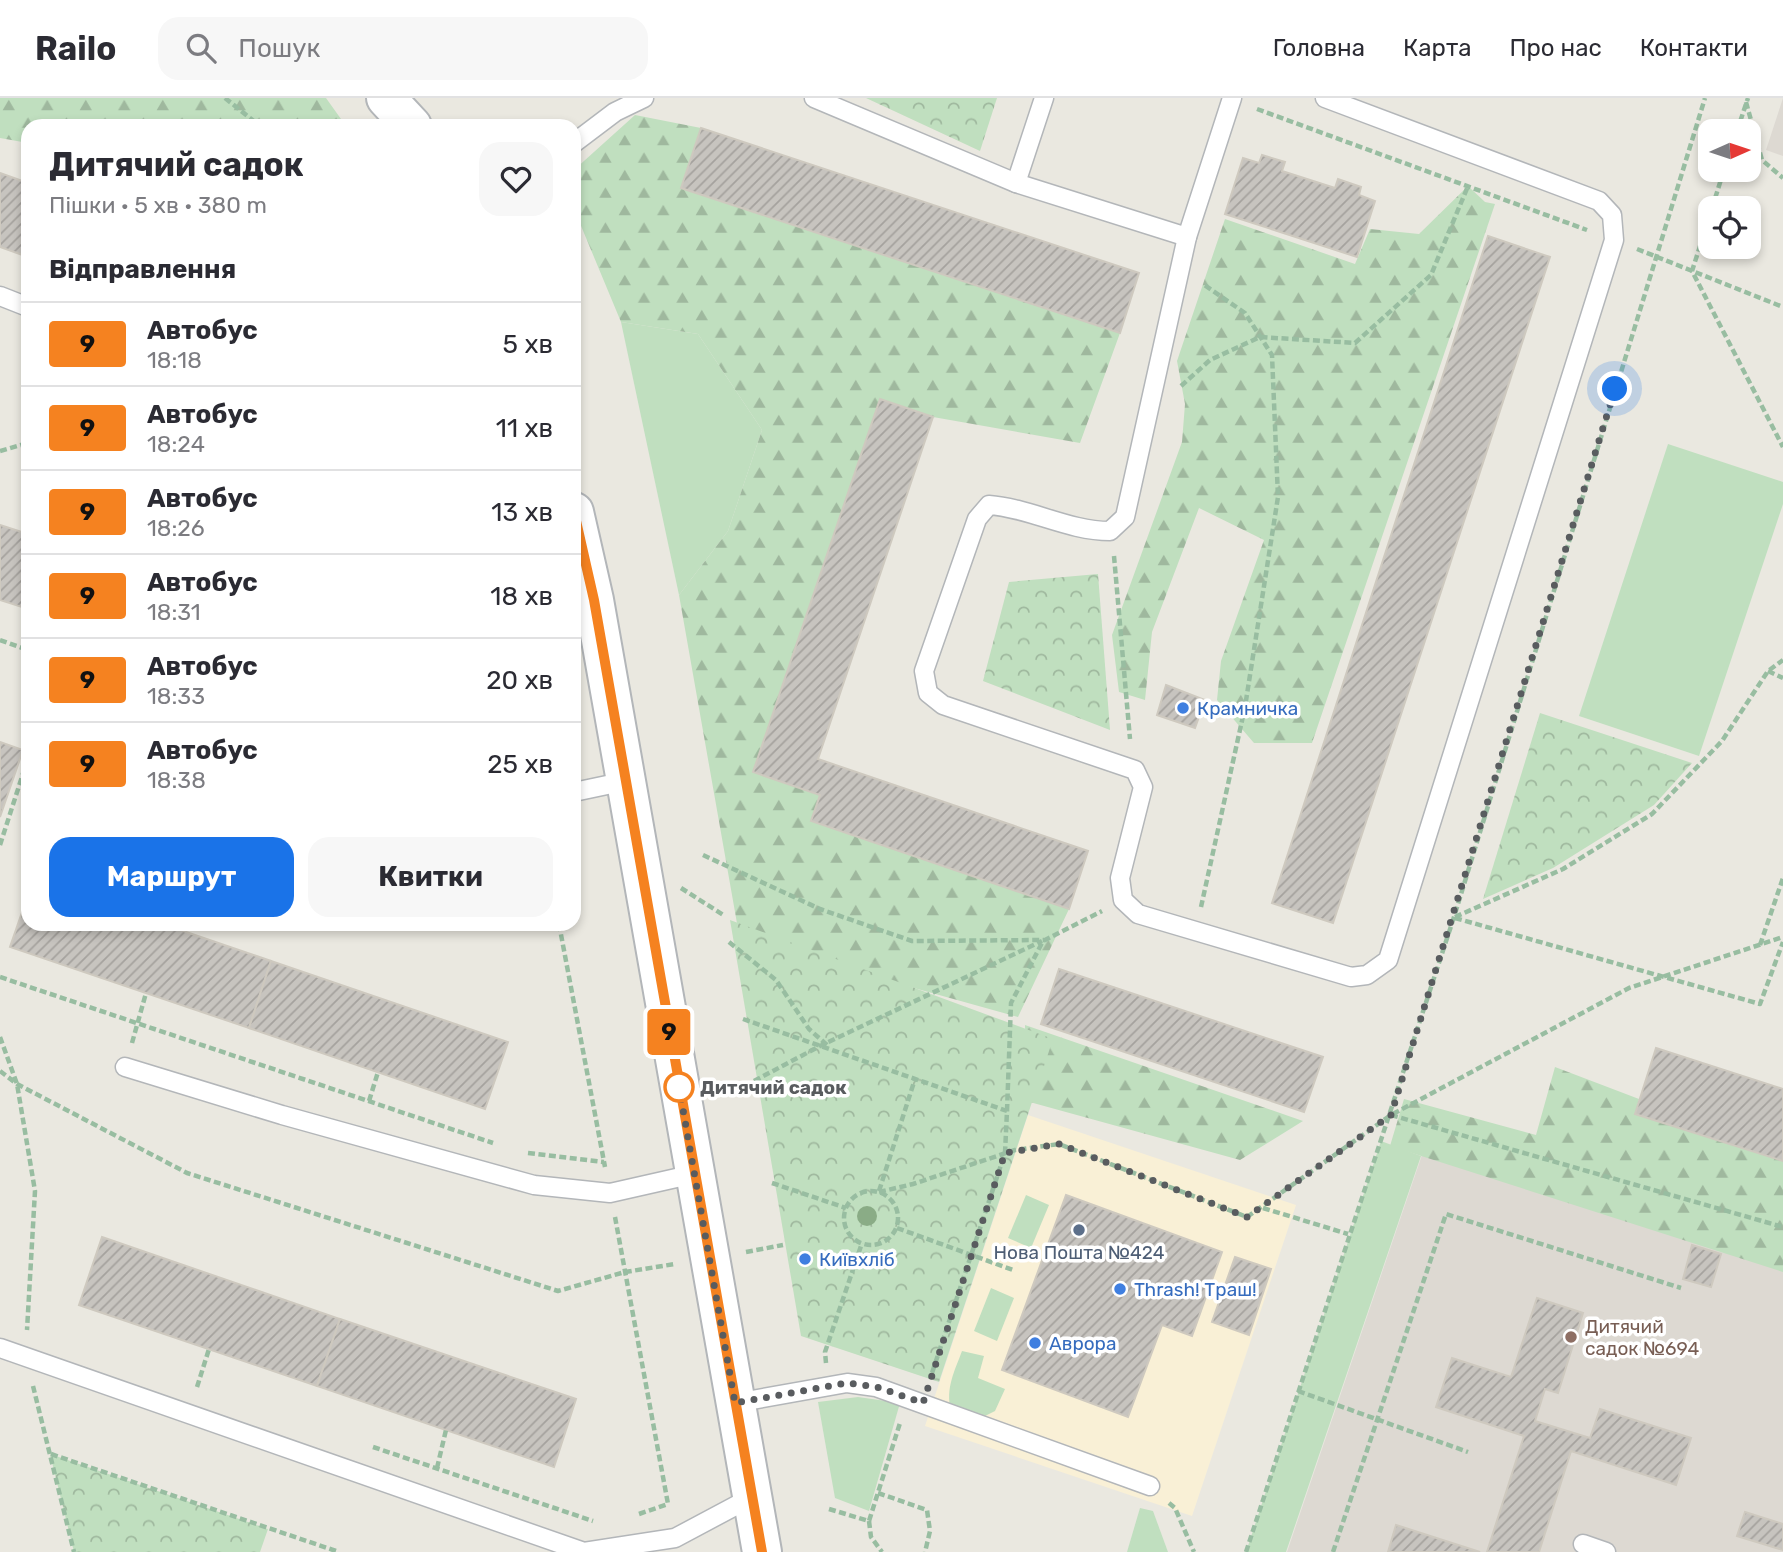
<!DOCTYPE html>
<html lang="uk">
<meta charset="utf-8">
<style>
body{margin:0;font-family:Rubik,sans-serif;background:#f7f7f7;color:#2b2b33;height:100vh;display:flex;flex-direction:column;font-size:26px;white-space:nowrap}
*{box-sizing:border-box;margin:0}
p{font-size:23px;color:#7c7c81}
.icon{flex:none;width:38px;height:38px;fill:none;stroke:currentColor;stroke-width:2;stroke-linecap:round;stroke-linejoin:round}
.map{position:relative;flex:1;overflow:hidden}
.panel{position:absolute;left:21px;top:21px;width:560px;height:812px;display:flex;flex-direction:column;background:#fff;border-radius:21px;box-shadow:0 4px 10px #0003}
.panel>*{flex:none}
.badge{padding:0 14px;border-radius:5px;font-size:24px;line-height:46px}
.needle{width:46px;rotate:87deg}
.fabs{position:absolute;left:1698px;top:21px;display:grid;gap:14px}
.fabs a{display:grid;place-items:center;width:63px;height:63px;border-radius:14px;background:#fff;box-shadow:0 4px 10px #0003;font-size:35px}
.you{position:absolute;width:35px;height:35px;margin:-18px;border:5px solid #fff;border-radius:50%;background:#1a73e8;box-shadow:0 0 0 10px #1a73e833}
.map>.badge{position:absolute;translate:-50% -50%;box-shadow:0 0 0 4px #fff}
h2{padding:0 28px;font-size:26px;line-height:63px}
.round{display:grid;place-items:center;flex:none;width:74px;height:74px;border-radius:21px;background:#f7f7f7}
.head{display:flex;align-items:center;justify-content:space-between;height:119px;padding:0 28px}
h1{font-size:33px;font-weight:700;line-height:52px}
.primary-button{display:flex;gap:14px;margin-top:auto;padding:14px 28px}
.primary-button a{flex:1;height:80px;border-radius:21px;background:#1a73e8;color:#fff;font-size:28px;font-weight:700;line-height:80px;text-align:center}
.primary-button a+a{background:#f7f7f7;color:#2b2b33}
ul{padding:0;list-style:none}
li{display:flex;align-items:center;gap:21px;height:84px;padding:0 28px;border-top:2px solid #e1e1e2}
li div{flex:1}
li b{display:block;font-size:26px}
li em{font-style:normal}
li .badge{min-width:77px;font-weight:700;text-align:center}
header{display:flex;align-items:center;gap:42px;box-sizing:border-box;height:98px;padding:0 35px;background:#fff;border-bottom:2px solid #e1e1e2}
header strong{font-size:33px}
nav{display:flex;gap:38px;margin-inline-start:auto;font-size:24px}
.search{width:490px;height:63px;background:#f7f7f7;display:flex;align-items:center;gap:18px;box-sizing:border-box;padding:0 24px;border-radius:21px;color:#7c7c81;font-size:26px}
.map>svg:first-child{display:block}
</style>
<header>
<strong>Railo</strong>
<div class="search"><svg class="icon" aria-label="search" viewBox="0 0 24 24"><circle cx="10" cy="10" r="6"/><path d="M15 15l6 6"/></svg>Пошук</div>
<nav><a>Головна</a><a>Карта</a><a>Про нас</a><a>Контакти</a></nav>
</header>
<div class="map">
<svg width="1783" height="1454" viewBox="0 0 1783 1454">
<defs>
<pattern id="forest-firs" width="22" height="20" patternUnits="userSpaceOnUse" patternTransform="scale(1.75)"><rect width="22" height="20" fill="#c0dfbf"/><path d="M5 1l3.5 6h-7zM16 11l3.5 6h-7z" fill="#9fb89e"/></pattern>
<pattern id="park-crowns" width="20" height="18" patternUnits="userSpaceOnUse" patternTransform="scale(1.75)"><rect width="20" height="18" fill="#c0dfbf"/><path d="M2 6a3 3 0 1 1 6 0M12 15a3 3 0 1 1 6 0" fill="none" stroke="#9fb89e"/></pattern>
<pattern id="building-hatch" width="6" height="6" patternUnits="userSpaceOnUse" patternTransform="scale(1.75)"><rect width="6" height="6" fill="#c7c4bf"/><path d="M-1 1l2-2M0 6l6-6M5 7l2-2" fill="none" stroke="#a5a29e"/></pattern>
</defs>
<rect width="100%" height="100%" fill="#eae8e0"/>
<!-- commercial -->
<polygon fill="#f9f0d6" points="1028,1017 1296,1107 1192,1418 925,1328"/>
<!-- education -->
<g fill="#ddd9d2">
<polygon points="1783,0 1783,58 1766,52"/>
<polygon points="1424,1051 1783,1172 1783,1454 1287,1454"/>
</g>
<!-- grass -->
<g fill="#c0dfbf">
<polygon points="621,224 698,236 762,332 728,433 679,497"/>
<polygon points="1668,346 1783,384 1783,406 1699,658 1579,618"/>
<polygon points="1381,1043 1421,1058 1286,1454 1246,1454"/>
<polygon points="1026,1097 1049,1107 1031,1150 1008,1140"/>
<polygon points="991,1190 1014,1200 997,1243 974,1233"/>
<path d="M 962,1253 L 984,1258 L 978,1280 L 1005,1291 L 995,1313 L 979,1321 L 951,1312 C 945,1291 955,1272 962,1253 Z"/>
<polygon points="858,1299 900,1305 869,1413 835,1400 818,1304"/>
<polygon points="1140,1410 1153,1413 1168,1454 1127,1454"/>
</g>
<!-- forest -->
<g fill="url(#forest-firs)">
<polygon points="0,0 326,0 346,28 28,28 28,45 0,40"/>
<polygon points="635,17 701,30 682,90 1120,235 1080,345 933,319 880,301 753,674 820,697 812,723 1069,811 1018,919 853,873 738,831 679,497 728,433 762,332 698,236 621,224 574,111 574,72"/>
<polygon points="1468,88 1485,104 1495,106 1312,645 1254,645 1217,602 1221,563 1264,442 1199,410 1152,534 1145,602 1119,594 1112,537 1182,344 1185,306 1177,263 1225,121 1355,166 1370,131 1419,136"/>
<polygon points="1025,927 1303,1023 1240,1062 1026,1003"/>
<polygon points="1555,969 1639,1001 1635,1016 1783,1063 1783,1174 1390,1048 1404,1001 1536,1037"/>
</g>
<!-- park -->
<g fill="url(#park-crowns)">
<polygon points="866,0 997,0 980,53"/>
<polygon points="1098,476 1110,632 983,583 1009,484"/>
<polygon points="1540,615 1692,665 1654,707 1553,770 1483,801"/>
<polygon points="730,822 1053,941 939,1284 801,1238"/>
<polygon points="50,1356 268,1431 260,1454 74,1454"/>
</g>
<!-- building -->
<g fill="url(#building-hatch)" stroke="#cec9bf" stroke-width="2">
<polygon points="701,30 1139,175 1120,235 681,90"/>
<polygon points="1262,57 1285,64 1282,73 1335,90 1338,81 1361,89 1359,97 1375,103 1357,159 1225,116 1243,60 1259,65"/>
<polygon points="0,75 28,85 28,159 0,149"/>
<polygon points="1488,138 1550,159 1333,825 1272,805"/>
<polygon points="880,301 933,319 818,661 1088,753 1069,811 811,723 820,697 753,674"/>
<polygon points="0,427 28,436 28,511 0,502"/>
<polygon points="1166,587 1205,602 1195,630 1157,617"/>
<polygon points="0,644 23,652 0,719"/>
<polygon points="28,797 28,826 163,826 271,863 249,930 10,849"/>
<polygon points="271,863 508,944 485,1011 249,930"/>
<polygon points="1059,871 1323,959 1304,1014 1041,926"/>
<polygon points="1656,950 1783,991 1783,1063 1635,1016"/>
<polygon points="1066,1097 1222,1154 1192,1238 1162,1227 1128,1319 1002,1272"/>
<polygon points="102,1139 340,1221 317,1288 79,1207"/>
<polygon points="1692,1147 1721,1156 1711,1189 1683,1181"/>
<polygon points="1235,1159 1271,1171 1249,1237 1212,1224"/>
<polygon points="1537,1200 1583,1215 1558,1295 1545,1291 1535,1323 1590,1340 1600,1311 1691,1340 1676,1387 1571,1353 1539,1454 1487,1454 1524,1338 1436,1309 1452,1260 1511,1279"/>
<polygon points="340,1221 576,1301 554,1369 317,1288"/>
<polygon points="1745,1414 1783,1426 1783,1452 1737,1438"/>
<polygon points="1396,1427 1480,1454 1388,1454"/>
</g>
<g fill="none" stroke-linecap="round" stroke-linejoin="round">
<!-- service casing -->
<g stroke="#b3b6b9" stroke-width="21">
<g id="service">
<polyline points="814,0 1016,85 1187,139"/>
<path d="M 1232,0 L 1187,139 L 1125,419 L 1110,433 C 1068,433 1030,410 989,407 L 977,421 L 924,573 L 928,595 L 943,607 L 1135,672 L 1143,689 L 1120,780 L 1123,802 L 1138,816 L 1351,879 L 1367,877 L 1388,862 L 1614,142 L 1612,117 L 1599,103 L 1325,0"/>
<polyline points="574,45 615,14 644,0"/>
<polyline points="1016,85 1044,0"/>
<polyline points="0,198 28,209"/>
<polyline points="574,694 626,683"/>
<polyline points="125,969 282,1017 534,1087 610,1095 694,1076"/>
<polyline points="0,1250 584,1454 675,1440 752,1399"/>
<polyline points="735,1305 847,1285 876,1289 1150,1388"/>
<polyline points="1583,1446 1606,1454"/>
</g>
</g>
<!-- tertiary casing -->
<g stroke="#b3b6b9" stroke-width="42">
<g id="tertiary">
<polyline points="386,0 412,28"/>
<polyline points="574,414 594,502 762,1454"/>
</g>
</g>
<!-- path -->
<g stroke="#98bda1" stroke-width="4.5" stroke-dasharray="7 3.5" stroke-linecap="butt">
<polyline points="225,0 260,28"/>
<polyline points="1746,4 1762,62 1783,80"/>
<polyline points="1257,11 1587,132"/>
<polyline points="1737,33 1748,0"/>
<polyline points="1712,110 1724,72"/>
<polyline points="1710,117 1692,173 1783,349"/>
<polyline points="1637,151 1783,209"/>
<polyline points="1181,288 1210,262 1260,239 1355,245 1431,177 1468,88"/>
<polyline points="0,353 28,345"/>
<polyline points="1114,458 1130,641"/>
<polyline points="0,542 28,552"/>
<polyline points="1768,573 1783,580"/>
<polyline points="0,747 28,660"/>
<polyline points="703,757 820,811 912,843 1044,842"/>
<polyline points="681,790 725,818"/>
<polyline points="1201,809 1245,609 1278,399 1272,257 1245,215 1203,186"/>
<polyline points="1455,819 1563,771 1652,716 1722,643 1768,573 1783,562"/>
<polyline points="1455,820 1760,906 1783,844"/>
<polyline points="559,826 605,1069"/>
<polyline points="729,844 776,882 809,931 827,947"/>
<polyline points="1760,847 1783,780"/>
<polyline points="0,879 493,1045"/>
<polyline points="743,921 1007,1013 1005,1055 930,1281"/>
<polyline points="0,939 17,986 35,1093 27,1232"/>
<polyline points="132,945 146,895"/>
<polyline points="0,973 17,986 187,1075 558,1193 625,1174 675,1166"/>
<polyline points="754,983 820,948 1042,843"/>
<polyline points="369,1003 378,974"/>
<polyline points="1007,1013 1011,905 1043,843 1102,813"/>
<polyline points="1391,1017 1783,1129"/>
<polyline points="528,1055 604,1064"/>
<polyline points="772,1085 846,1110"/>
<polyline points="879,1093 915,981"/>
<circle cx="871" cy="1120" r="27"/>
<polyline points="879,1094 913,1086 1015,1052 1059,1046 1247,1119 1391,1017 1629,890 1783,839"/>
<polyline points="1263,1110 1348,1136"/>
<polyline points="615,1119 668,1406"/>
<polyline points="897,1130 1013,1172"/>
<polyline points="746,1154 783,1147"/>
<polyline points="826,1265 825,1254 862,1145"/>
<polyline points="33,1288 74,1454"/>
<polyline points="197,1289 209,1251"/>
<polyline points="1298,1293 1468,1354"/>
<polyline points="373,1349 593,1423"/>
<polyline points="51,1356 336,1453"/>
<polyline points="437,1370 446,1332"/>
<polyline points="878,1395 927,1412 930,1433 925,1454"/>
<polyline points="1169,1405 1175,1410 1194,1454"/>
<polyline points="829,1411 869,1423 900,1325"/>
<polyline points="639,1416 668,1406"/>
<polyline points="869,1423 871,1439 882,1454"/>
<polyline points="1246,1454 1454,819 1705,0"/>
<polyline points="1333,1454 1446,1116 1681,1190"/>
</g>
<!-- service -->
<use href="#service" stroke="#fff" stroke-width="18"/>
<!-- tertiary -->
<use href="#tertiary" stroke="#fff" stroke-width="38"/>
</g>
<!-- trees -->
<circle fill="#8aac86" cx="867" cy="1118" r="10"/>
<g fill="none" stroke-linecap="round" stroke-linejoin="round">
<!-- line casing -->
<g stroke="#fff" stroke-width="16">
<polyline id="line" points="574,414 594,502 762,1454"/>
</g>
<!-- line -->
<use href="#line" stroke="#f58220" stroke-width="10"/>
<!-- walk -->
<polyline stroke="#595c5f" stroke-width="7" stroke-dasharray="0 12.6" points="679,989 735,1305 847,1285 877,1289 923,1305 1005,1055 1059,1046 1247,1119 1391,1017 1615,291"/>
</g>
<!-- markers -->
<g fill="#3f7fe0" stroke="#fff" stroke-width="2.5">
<circle cx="1183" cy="610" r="7"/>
<circle cx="805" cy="1161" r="7"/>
<circle cx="1120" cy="1191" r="7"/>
<circle cx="1035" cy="1245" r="7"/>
</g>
<circle fill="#fff" stroke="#f58220" stroke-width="3.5" cx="679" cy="989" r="14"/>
<circle fill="#5c6f8a" stroke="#fff" stroke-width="2.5" cx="1079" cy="1132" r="7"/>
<circle fill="#8d6e63" stroke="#fff" stroke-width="2.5" cx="1571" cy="1239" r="7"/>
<g text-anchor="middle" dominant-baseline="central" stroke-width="7" stroke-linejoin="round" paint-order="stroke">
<!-- shop labels -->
<g font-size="19" fill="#366cbe" stroke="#fff" text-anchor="start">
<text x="1197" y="610">Крамничка</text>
<text x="819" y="1161">Київхліб</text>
<text x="1134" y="1191">Thrash! Траш!</text>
<text x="1049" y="1245">Аврора</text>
</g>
<!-- stop labels -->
<g font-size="19" font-weight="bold" fill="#595c5f" stroke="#fff" text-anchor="start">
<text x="700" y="989">Дитячий садок</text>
</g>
<!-- service labels -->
<g font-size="19" fill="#4e5e75" stroke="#fff">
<text x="1079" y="1154">Нова Пошта №424</text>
</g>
<!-- education labels -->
<g font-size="19" fill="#785e54" stroke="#fff" text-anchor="start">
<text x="1585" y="1228">Дитячий<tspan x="1585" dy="22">садок №694</tspan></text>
</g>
</g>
</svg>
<div class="fabs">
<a><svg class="needle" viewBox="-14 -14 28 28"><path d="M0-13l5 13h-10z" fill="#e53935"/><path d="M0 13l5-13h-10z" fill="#7c7c81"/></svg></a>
<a><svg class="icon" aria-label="locate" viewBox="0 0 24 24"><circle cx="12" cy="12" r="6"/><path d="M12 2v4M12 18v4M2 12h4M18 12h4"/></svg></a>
</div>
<div class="you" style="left:1615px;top:291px"></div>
<b class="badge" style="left:669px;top:934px;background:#f58220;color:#111">9</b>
<section class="panel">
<div class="head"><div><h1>Дитячий садок</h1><p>Пішки · 5 хв · 380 m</p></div><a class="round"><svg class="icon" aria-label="heart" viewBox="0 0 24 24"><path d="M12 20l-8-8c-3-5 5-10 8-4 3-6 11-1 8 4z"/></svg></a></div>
<h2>Відправлення</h2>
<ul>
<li><span class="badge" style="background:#f58220;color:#111">9</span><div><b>Автобус</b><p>18:18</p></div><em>5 хв</em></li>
<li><span class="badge" style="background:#f58220;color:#111">9</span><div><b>Автобус</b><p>18:24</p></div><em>11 хв</em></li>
<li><span class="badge" style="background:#f58220;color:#111">9</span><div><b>Автобус</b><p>18:26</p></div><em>13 хв</em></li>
<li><span class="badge" style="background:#f58220;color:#111">9</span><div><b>Автобус</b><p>18:31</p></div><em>18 хв</em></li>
<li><span class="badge" style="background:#f58220;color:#111">9</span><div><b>Автобус</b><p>18:33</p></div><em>20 хв</em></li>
<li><span class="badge" style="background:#f58220;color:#111">9</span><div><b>Автобус</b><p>18:38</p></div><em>25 хв</em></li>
</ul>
<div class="primary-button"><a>Маршрут</a><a>Квитки</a></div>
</section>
</div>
